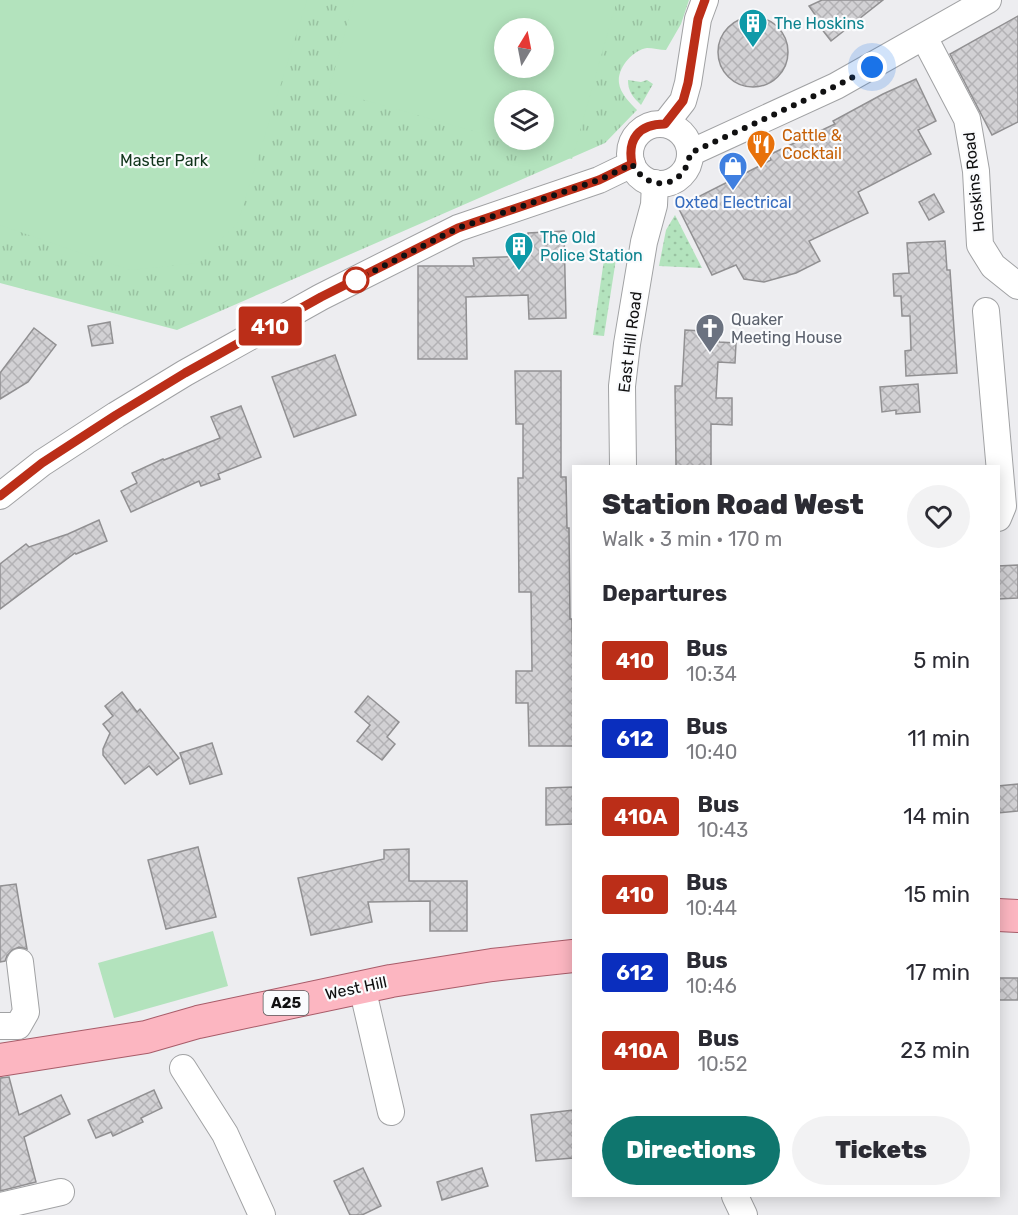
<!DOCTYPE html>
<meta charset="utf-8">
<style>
body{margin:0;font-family:Rubik,sans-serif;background:#f2f2f3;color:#2b2b33;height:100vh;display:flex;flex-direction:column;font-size:22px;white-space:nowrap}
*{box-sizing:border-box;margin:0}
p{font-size:20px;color:#7c7c81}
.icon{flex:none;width:33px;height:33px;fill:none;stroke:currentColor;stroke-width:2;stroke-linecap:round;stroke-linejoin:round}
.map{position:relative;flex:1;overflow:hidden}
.sheet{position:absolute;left:572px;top:465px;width:428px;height:732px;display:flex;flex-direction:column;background:#fff;border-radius:0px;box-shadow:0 3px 15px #0003}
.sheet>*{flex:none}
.badge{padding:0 12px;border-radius:4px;font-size:21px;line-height:39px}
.needle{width:39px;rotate:10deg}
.controls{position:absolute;left:494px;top:18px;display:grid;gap:12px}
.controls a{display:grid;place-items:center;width:60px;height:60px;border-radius:50%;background:#fff;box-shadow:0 3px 15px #0003;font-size:30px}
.you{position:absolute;width:30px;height:30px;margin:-15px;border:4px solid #fff;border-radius:50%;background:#1a73e8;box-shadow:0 0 0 9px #1a73e833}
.map>.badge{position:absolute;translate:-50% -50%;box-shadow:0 0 0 3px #fff}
h2{padding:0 30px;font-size:22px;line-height:54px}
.round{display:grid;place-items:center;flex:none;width:63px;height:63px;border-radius:32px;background:#f2f2f3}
.overview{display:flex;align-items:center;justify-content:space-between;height:102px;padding:0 30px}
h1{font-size:28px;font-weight:800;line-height:45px}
.cta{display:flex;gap:12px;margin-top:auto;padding:12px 30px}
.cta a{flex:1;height:69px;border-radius:36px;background:#0f766e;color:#fff;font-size:24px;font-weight:800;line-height:69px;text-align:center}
.cta a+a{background:#f2f2f3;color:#2b2b33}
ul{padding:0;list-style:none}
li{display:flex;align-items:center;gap:18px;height:78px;padding:0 30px}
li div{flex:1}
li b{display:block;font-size:22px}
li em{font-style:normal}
li .badge{min-width:66px;font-weight:700;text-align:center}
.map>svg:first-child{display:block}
</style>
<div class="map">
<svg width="1018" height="1215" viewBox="0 0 1018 1215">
<defs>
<pattern id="grass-dots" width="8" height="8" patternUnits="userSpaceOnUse" patternTransform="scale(1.5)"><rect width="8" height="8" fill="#b3e3bd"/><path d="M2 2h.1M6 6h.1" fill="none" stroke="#99c2a1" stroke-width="1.8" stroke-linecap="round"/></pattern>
<pattern id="park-tufts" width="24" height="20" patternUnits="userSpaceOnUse" patternTransform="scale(1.5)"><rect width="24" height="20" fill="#b3e3bd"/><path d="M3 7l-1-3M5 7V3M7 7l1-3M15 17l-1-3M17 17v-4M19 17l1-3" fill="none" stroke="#99c2a1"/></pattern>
<pattern id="building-cross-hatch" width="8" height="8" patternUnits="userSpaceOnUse" patternTransform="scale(1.5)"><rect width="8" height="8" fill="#d2d1d4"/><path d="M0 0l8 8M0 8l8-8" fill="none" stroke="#b3b2b5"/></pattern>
</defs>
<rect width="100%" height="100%" fill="#ededf0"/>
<!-- grass -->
<g fill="url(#grass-dots)">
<path d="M 628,80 L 641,82 L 647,80 L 653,84 L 641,105 C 633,97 628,92 628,80 Z"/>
<polygon points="675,215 702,268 659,266 666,230"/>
<polygon points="605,253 612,255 616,259 604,336 593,335"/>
</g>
<!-- park -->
<path fill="url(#park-tufts)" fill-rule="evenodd" d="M 0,0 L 689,0 L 681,24 L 666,50 C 660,50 653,48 647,48 C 633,50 617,68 619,83 C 620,93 630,103 637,110 L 605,143 L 177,330 L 0,283 ZM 504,28 L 543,28 L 543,68 L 504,68 ZM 504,100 L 543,100 L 543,140 L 504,140 Z"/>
<!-- garden -->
<g fill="#b3e3bd" fill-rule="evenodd">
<polygon points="0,0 307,0 238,222 199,263 130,270 0,225"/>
<path d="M 354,0 L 617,0 L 572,159 L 329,90 ZM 504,28 L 543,28 L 543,68 L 504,68 ZM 504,100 L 543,100 L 543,140 L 504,140 Z"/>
<polygon points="213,931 228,986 114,1018 98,963"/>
</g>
<!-- building -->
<g fill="url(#building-cross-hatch)" stroke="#919092" stroke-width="1.5">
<polygon points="822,0 883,0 831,41 813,18 816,16 809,6"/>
<polygon points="1018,16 1018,122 992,135 950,54"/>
<circle cx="753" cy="52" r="35"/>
<polygon points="916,79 936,121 918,130 931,154 858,192 868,213 809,241 820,261 796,273 764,282 744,279 736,265 712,275 678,207 771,160 769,155 835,124 833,121 883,94"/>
<polygon points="934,194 944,212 929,220 919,202"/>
<polygon points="564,231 566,318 529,319 528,295 466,297 467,359 418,359 418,266 474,266 473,258 528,256 528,233"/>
<polygon points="945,241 947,270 950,270 957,373 906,376 905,351 911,350 910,316 902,316 901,296 894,296 893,274 909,273 907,243"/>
<polygon points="110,322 113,343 92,346 88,326"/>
<polygon points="34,328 56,345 28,382 0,399 0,373"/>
<polygon points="685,330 720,332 719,342 736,343 735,363 718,362 716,398 732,398 732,425 711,424 711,466 676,466 675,386 682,386"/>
<polygon points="335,355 356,415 294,437 272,377"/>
<polygon points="515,371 561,371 561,477 566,477 567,528 569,528 570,619 572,619 573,671 573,746 529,746 528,703 516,703 516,671 532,671 531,592 519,592 518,478 523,478 523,424 516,424"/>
<polygon points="918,384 920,412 896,414 896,410 882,412 880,387"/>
<polygon points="241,406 261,457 218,474 220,479 201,486 199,481 131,512 121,491 137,483 132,473 163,459 164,460 220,438 211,417"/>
<polygon points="99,520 107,541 76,554 75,553 0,609 0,564 26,544 29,547 68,534"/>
<polygon points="1018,565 1018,598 998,599 998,566"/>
<polygon points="122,692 137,712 140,709 179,758 157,775 149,766 125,784 103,755 103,749 110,733 103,724 113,716 105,706"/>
<polygon points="368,696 399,722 387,737 395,744 382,760 357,741 370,725 355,712"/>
<polygon points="212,743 222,774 190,784 180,753"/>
<polygon points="1018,784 1018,811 998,813 998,786"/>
<polygon points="573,787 573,824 546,825 546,788"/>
<polygon points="198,847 216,917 166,929 148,860"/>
<polygon points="409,849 409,881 467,881 467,931 430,931 430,901 368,902 372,922 311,935 298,878 384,859 384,850"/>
<polygon points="16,884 27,949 19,947 12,950 7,956 5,961 0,962 0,886"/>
<rect x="998" y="978" width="20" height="22"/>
<polygon points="9,1077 19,1115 61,1095 70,1114 24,1137 36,1182 0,1191 0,1078"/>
<polygon points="154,1090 162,1108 141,1118 143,1122 113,1136 111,1132 96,1138 88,1120"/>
<polygon points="573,1110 573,1158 536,1161 531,1115"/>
<polygon points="363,1168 381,1206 362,1215 350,1215 334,1181"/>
<polygon points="482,1168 488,1186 442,1200 437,1182"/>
</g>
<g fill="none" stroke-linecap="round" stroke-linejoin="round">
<!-- minor casing -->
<g stroke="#a1a2a4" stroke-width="28">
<g id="minor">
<polyline points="924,37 967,119 976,171 980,245 993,266 1018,286"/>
<circle cx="660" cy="154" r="30"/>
<polyline points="665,124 683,101 688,83 698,19 705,0"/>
<polyline points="690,153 836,86 988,0"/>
<polyline points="986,311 1003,506 998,518"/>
<polyline points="623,466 622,386 627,344 644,242 654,205 655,183"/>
<polyline points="0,496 42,463 116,415 185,373 321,297 458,228 599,180 632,164"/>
<polyline points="362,987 391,1112"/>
<polyline points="0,1026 18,1026 26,1012 20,962"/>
<polyline points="183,1068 225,1134 262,1215"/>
<polyline points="735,1196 744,1215"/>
<polyline points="0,1206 61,1192"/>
</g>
</g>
<!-- major casing -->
<g stroke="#a85c69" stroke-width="34">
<g id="major">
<polyline points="998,915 1018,916"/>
<polyline points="0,1060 146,1037 198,1022 391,981 492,965 573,956"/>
</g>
</g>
<!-- minor -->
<use href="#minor" stroke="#fff" stroke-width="26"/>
<!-- major -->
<use href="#major" stroke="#fcb6c1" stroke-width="32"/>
</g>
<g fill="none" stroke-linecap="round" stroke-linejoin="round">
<!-- line casing -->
<g stroke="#fff" stroke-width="14">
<path id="line" d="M 0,496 L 42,463 L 116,415 L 185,373 L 321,297 L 458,228 L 599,180 L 632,164 C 627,139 639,124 665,124 L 683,101 L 688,83 L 698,19 L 705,0"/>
</g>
<!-- line -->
<use href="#line" stroke="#bb2e18" stroke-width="9"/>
<!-- walk -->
<path stroke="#101011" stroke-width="6" stroke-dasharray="0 10.8" d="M 356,280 L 458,228 L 599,180 L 632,164 C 649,194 686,188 690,153 L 836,86 L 872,67"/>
</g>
<!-- icons -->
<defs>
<g id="building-pin" transform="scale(1.5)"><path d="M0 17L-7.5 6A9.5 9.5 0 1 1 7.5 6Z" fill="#0f9aa8" stroke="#fafbfd"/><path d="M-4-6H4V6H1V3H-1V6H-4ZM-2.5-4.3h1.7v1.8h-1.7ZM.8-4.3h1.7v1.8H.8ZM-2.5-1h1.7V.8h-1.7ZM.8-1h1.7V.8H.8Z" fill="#fff"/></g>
<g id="restaurant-pin" transform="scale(1.5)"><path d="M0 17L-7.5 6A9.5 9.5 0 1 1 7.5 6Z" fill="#e8710a" stroke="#fafbfd"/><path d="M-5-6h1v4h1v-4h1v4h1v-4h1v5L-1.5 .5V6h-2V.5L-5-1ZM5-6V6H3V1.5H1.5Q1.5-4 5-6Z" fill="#fff"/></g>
<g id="shop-pin" transform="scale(1.5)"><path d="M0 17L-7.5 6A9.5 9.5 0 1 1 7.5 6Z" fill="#3f7fe0" stroke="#fafbfd"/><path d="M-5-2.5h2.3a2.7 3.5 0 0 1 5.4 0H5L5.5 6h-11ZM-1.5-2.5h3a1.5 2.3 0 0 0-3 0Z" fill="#fff"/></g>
<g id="church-pin" transform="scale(1.5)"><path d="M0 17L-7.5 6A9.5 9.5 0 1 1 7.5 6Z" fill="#6b7280" stroke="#fafbfd"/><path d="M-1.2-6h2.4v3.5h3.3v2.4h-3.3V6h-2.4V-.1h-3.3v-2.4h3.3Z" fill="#fff"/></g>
</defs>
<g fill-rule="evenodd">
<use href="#building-pin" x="753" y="23"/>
<use href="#restaurant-pin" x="761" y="144"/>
<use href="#shop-pin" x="733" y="166"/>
<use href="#building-pin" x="519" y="246"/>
<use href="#church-pin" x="710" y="328"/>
</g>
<!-- markers -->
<circle fill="#fff" stroke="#bb2e18" stroke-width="3" cx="356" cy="280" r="12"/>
<g text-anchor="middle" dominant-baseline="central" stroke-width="4.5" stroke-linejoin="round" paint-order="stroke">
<!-- shield labels -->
<rect fill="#fafbfd" stroke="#565658" stroke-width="1.5" x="263.5" y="991" width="45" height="24" rx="4.5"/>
<g font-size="15" font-weight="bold" fill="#101011">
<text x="286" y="1003">A25</text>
</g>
<!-- culture labels -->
<g font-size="16" fill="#0d838f" stroke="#fafbfd" text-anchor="start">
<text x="774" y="23">The Hoskins</text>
<text x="540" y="237">The Old<tspan x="540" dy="18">Police Station</tspan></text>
</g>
<!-- food labels -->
<g font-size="16" fill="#c56008" stroke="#fafbfd" text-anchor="start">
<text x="782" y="135">Cattle &amp;<tspan x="782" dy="18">Cocktail</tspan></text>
</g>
<!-- park labels -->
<g font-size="16" fill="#10341b" stroke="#fafbfd">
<text x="164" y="160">Master Park</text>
</g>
<!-- street labels -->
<g font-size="16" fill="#101011" stroke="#fafbfd">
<text transform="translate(974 182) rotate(-96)">Hoskins Road</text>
<text transform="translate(630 342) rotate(-83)">East Hill Road</text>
<text transform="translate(356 988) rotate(-12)">West Hill</text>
</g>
<!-- shop labels -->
<g font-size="16" fill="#366cbe" stroke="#fafbfd">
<text x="733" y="202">Oxted Electrical</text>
</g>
<!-- worship labels -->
<g font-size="16" fill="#5b616d" stroke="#fafbfd" text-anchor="start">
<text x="731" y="319">Quaker<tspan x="731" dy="18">Meeting House</tspan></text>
</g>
</g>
</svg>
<div class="controls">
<a><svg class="needle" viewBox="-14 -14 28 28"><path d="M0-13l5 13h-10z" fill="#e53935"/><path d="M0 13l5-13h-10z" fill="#7c7c81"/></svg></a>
<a><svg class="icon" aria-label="layers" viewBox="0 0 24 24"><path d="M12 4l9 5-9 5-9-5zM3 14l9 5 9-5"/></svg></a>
</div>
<div class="you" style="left:872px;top:67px"></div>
<b class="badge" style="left:270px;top:326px;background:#bb2e18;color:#fff">410</b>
<section class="sheet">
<div class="overview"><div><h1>Station Road West</h1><p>Walk · 3 min · 170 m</p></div><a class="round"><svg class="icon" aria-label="heart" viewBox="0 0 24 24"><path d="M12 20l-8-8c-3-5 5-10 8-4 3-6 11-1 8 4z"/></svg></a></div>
<h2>Departures</h2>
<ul>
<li><span class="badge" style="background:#bb2e18;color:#fff">410</span><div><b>Bus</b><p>10:34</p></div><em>5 min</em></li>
<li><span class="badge" style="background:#0a2ebe;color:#fff">612</span><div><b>Bus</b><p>10:40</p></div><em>11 min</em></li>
<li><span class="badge" style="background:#bb2e18;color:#fff">410A</span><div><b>Bus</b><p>10:43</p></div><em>14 min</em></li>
<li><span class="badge" style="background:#bb2e18;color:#fff">410</span><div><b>Bus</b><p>10:44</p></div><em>15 min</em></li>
<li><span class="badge" style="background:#0a2ebe;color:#fff">612</span><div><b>Bus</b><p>10:46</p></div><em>17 min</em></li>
<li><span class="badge" style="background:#bb2e18;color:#fff">410A</span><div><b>Bus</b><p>10:52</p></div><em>23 min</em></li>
</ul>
<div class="cta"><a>Directions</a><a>Tickets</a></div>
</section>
</div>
